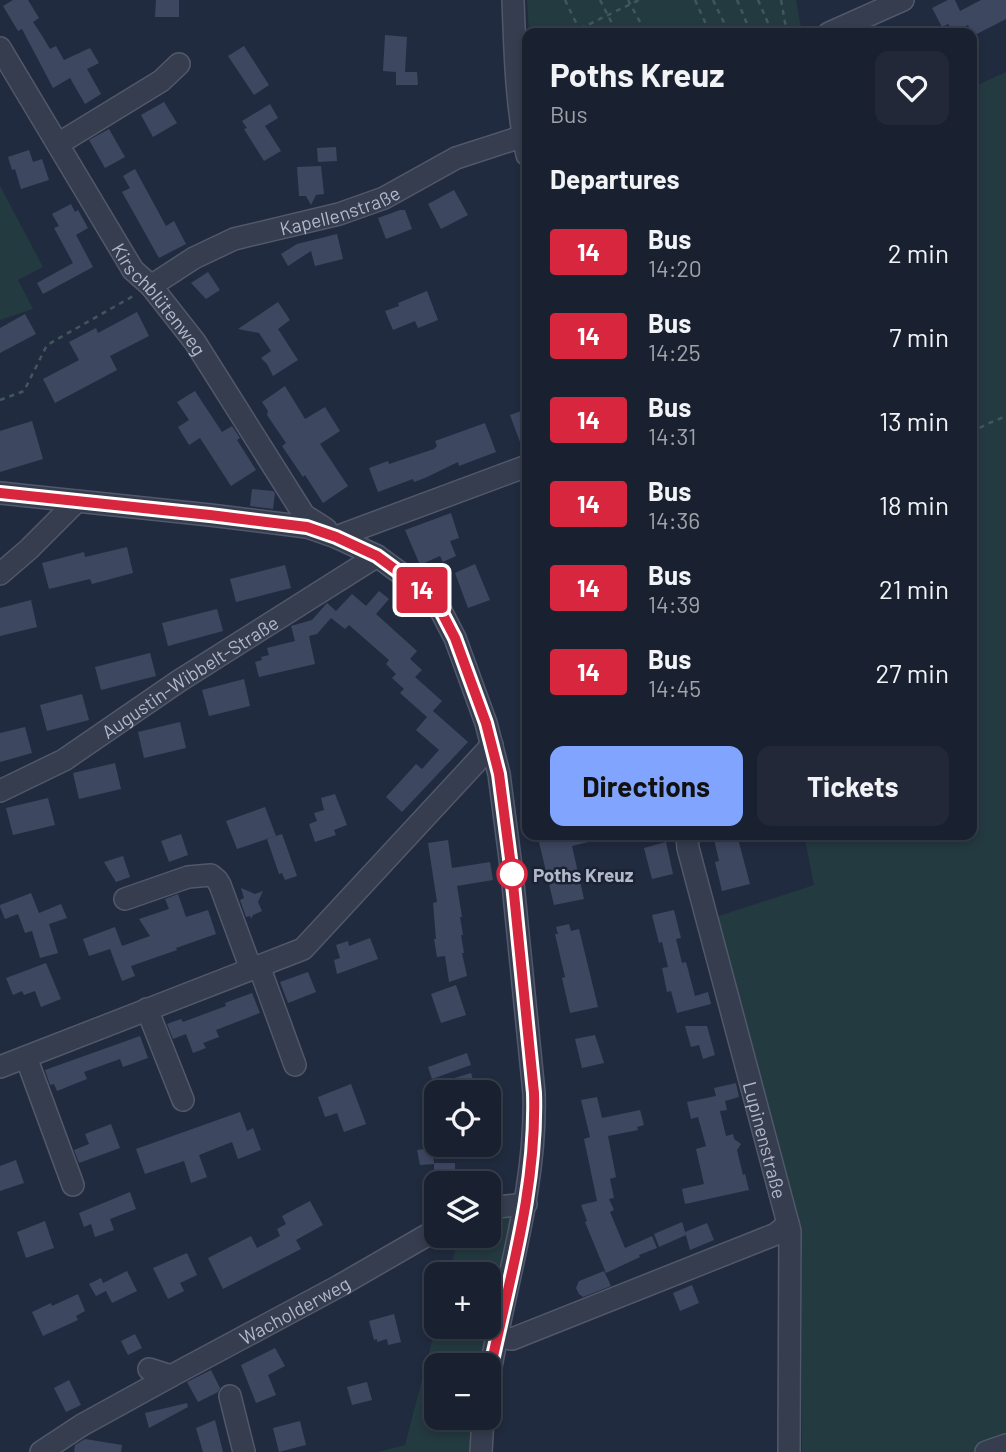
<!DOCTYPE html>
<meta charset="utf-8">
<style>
body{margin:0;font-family:Barlow,sans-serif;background:#222837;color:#f1f3f6;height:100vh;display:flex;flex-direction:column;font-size:26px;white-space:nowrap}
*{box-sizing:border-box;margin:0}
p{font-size:23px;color:#9fa3aa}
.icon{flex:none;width:38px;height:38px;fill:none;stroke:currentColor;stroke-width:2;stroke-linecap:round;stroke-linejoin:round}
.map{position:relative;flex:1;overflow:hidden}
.panel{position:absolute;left:522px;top:28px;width:455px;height:812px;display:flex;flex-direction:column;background:#19202f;border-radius:14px;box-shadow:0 4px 10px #0003,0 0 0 2px #373e4b}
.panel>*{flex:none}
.badge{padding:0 14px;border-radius:5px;font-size:24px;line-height:46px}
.fabs{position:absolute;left:424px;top:1080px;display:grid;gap:14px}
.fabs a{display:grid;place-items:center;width:77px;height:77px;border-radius:14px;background:#19202f;box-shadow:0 4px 10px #0003,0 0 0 2px #373e4b;font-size:35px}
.map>.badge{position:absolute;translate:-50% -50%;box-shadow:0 0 0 4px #fff}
h2{padding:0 28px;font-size:26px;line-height:63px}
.round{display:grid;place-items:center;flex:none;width:74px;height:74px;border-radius:14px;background:#222837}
.overview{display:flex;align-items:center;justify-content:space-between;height:119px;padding:0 28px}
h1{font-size:33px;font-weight:700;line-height:52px}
.button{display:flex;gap:14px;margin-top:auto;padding:14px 28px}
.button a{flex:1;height:80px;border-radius:14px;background:#81a4ff;color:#111;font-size:28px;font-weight:700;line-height:80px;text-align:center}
.button a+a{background:#222837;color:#f1f3f6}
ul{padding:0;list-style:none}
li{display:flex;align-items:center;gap:21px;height:84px;padding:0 28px}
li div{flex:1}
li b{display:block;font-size:26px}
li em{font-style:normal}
li .badge{min-width:77px;font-weight:700;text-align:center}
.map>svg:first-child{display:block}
</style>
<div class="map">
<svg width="1006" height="1452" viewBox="0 0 1006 1452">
<rect width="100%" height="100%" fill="#212b3f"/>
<!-- green -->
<g fill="#233a40">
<polygon points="527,0 796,0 802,33 529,33"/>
<polygon points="1006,72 1006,1452 802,1452 802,1237 716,917 814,885 804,835 971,835 971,88"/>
<polygon points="0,186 43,267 18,280 33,309 0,320"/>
<polygon points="511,1216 483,1365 436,1365 436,1418 473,1418 472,1452 378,1452 405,1445 436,1326 488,1326 488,1274 449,1274 459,1236 488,1236 488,1222"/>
</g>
<!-- building -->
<g fill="#3d4760">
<polygon points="13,0 28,0 39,18 33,22 41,34 50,49 56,46 64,60 90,48 99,63 87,69 101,94 85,104 70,78 53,88 22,29 18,31 3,6"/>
<polygon points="156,0 179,0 179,17 155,17"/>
<polygon points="948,0 955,0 960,11 981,0 1006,0 1006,19 973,36 968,25 953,31 948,24 942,27 932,8"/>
<polygon points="385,35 407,37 405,72 417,72 418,85 396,85 396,72 383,71"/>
<polygon points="244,46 269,85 254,95 228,56"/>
<polygon points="164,102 177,123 153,137 141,115"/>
<polygon points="270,104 278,118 265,126 281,151 264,161 244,129 247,128 242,121"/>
<polygon points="109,129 125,157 105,168 89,140"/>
<polygon points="336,147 337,161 318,162 317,148"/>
<polygon points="29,150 33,162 42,159 49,180 21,189 15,169 12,170 8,157"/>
<polygon points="321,166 324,194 316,195 311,205 306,196 299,196 297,167"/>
<polygon points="135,169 166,226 174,221 186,244 159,258 122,192 130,188 123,176"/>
<polygon points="454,190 468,215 441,229 428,204"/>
<polygon points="71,204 75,212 78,210 88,228 76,235 93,267 43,294 37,283 73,263 54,228 59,226 52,214"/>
<polygon points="400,210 405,210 412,229 386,239 378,218"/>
<polygon points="337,234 343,259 315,266 311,251 288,266 281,254 297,244"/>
<polygon points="208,272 220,290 206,299 191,283"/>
<polygon points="427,291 438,320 418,328 415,321 393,330 385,311 399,306 398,303"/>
<polygon points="278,302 290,320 278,329 298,360 273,376 267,364 261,358 271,351 259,333 238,329"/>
<polygon points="137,312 149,336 110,356 117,370 55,403 43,379 79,360 69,342 96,328 98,333"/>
<polygon points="25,314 36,334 0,353 0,328"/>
<polygon points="285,386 305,419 325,407 340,431 320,444 348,486 323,503 305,475 303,477 282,446 286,443 267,415 268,411 262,402"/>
<polygon points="195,391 222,432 232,426 240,438 237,440 256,470 231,486 200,438 189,445 178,427 189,420 177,402"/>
<polygon points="527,409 527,453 524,453 510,415"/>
<polygon points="32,421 43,459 0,472 0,431"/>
<polygon points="485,423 496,452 459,466 458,462 425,478 414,482 413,479 378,492 369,468 388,461 389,464 434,449 437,446 435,441"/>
<polygon points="252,489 273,491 275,493 273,509 250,506"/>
<polygon points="451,513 459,538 450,541 456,556 443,562 440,556 420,565 405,530"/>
<polygon points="127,547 133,573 92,584 90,579 49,589 42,563 84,552 85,557"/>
<polygon points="475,564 490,600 468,608 455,573"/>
<polygon points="285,565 291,588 236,602 230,579"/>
<polygon points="379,591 389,599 376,614 417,651 410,659 422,670 415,677 442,701 433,711 468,742 402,812 386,797 416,764 422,769 439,750 416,730 427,717 400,693 404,689 392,678 396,674 386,664 389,660 349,625 345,629 331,618 317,634 309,636 315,664 259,677 255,662 262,660 261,657 269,655 267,648 295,641 291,626 312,620 327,603 336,611 352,594 366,606"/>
<polygon points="31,600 37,627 0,636 0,608"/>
<polygon points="217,609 223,631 168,646 162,623"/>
<polygon points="150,653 156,676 101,690 95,667"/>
<polygon points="244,679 250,706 209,716 202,690"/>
<polygon points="82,694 89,720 47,731 40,705"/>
<polygon points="180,722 186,748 144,758 138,732"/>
<polygon points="25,727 32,753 0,762 0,733"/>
<polygon points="115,763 121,789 79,799 73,773"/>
<polygon points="335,794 347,825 334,830 336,835 315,842 309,824 317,821 314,813 324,810 321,798"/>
<polygon points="48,798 55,825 13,835 6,808"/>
<polygon points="265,807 276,836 237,849 226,821"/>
<polygon points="181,834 188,855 169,862 161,841"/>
<polygon points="282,834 297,876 285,880 282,873 279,874 267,839"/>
<polygon points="552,835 596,835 597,840 572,846 584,899 554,905 538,838"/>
<polygon points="713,835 737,835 750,884 722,891 715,862 719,861"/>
<polygon points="448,840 452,868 490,862 493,880 457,886 462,917 460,917 463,935 461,935 464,953 462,953 467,976 449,982 445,956 437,957 434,939 436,939 433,903 437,902 428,843"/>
<polygon points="666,842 673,874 652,879 644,848"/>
<polygon points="123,856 130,877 116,882 104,862"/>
<polygon points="241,888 255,894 263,891 258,902 262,911 253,915 251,919 250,916 246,917 240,900 244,898"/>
<polygon points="31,893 39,913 61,904 67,918 49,924 58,953 40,958 32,931 25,933 18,914 5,919 0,907 0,905"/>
<polygon points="178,894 186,917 208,910 216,934 176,948 177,950 131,966 135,976 122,981 110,949 89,956 83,939 115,927 122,946 150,936 139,919 169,909 165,899"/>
<polygon points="674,910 681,938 676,939 682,963 686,962 695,996 708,992 711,1004 677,1013 671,991 667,992 662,968 668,967 662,942 659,943 652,915"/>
<polygon points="569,924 571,931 579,929 598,1007 570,1013 562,978 565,977 555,934 558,934 556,927"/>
<polygon points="370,938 378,959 337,974 334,960 340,958 336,945 348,941 349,946"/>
<polygon points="46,963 61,999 41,1007 35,991 24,995 22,991 13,995 6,978"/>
<polygon points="308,972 316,992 288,1003 280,982"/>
<polygon points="456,985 466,1015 441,1023 431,994"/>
<polygon points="252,993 260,1013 216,1030 219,1037 203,1043 206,1048 193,1053 186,1034 173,1039 167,1024 181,1019 183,1022 226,1006 225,1003"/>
<polygon points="685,1026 707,1026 715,1055 703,1059 699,1045 691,1047"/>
<polygon points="595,1035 604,1063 582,1068 575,1039"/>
<polygon points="140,1036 148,1058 123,1067 120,1059 84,1072 87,1079 57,1091 54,1084 50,1085 45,1070"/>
<polygon points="467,1053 471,1065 432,1079 428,1067"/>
<polygon points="471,1073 477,1092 452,1092 448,1080"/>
<polygon points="736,1083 739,1097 725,1101 727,1110 720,1111 726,1136 733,1134 734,1139 741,1144 737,1150 743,1175 745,1174 749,1190 685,1204 682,1189 704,1184 696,1149 706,1146 698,1117 691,1119 687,1102 716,1096 714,1088"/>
<polygon points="351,1084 366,1124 344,1132 337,1113 325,1117 318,1097"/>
<polygon points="597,1097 602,1118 640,1110 644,1125 637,1127 638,1130 608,1136 616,1177 610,1179 614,1198 609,1199 614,1210 610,1212 625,1248 652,1236 657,1248 639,1255 640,1257 606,1273 585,1222 587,1221 581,1205 597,1201 584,1139 590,1137 581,1100"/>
<polygon points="240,1112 247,1131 253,1128 261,1150 238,1159 232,1142 199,1155 207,1177 191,1183 184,1161 145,1174 136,1149"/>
<polygon points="111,1124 120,1148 79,1163 74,1150 89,1144 85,1134"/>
<polygon points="432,1148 434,1163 455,1163 455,1183 434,1183 434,1164 420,1165 417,1150"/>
<polygon points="16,1160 24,1183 0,1191 0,1166"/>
<polygon points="130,1192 136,1209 110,1219 114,1230 95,1237 91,1224 84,1227 79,1213"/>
<polygon points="310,1201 323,1225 296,1240 301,1249 223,1289 208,1258 251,1236 257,1248 280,1236 277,1229 286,1224 282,1216"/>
<polygon points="45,1221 54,1248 26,1258 17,1232"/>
<polygon points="682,1222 686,1235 659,1247 654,1234"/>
<polygon points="707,1223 714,1240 690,1250 685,1232"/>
<polygon points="187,1253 197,1275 180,1283 184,1291 168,1299 153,1268"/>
<polygon points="127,1271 137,1291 112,1303 106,1291 96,1296 89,1284 101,1278 103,1283"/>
<polygon points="604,1271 611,1286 583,1297 579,1294 576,1288 579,1281"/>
<polygon points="692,1285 699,1303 680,1311 673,1293"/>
<polygon points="78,1294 85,1311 76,1316 78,1320 43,1336 32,1312 51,1303 52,1306"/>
<polygon points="394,1314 401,1342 388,1345 387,1339 377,1342 377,1339 374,1340 369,1321"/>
<polygon points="135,1334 142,1348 128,1355 121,1341"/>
<polygon points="275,1348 285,1366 268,1375 276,1395 256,1403 241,1365"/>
<polygon points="211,1370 220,1388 218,1392 198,1402 187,1382"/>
<polygon points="69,1380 81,1405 66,1412 54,1388"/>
<polygon points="367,1382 372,1400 352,1405 347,1387"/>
<polygon points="187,1403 188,1407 149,1428 145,1413"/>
<polygon points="215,1420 223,1452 203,1452 196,1428"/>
<polygon points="300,1421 306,1445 279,1452 273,1428"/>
<polygon points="85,1439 122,1445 121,1452 74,1452 75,1445"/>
</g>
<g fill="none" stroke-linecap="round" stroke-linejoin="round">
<!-- minor casing -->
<g stroke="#51586a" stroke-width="24">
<g id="minor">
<path d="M 513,0 C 515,52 516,104 527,155"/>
<polyline points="829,33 903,0"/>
<path id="s1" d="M 0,48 L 133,270 L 151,286 L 195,342 L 304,515 L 326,529"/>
<polyline points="58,144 161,81 179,64"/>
<path id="s2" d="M 151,286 L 194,258 L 234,239 L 339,214 L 384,198 L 456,158 L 527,135"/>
<path d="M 0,493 L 210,515 L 307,527 L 336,537 L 377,556 L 407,578 L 423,592 L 441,611 L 455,638 L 486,723 L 499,774 L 512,874 L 534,1093 C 537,1193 503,1287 488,1385"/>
<polyline points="336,537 527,466"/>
<polyline points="0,574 29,549 77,501"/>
<path id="s3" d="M 0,791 L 64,760 L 179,681 L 377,556"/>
<path id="s4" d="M 687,835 L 688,848 L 790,1231 L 789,1452"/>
<polyline points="125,899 188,877 211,875 217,880 220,885 251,969"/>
<polyline points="259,966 295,1065"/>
<polyline points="147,1009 183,1100"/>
<polyline points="26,1057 73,1185"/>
<polyline points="0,1067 303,949 492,745"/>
<polyline points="488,1208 526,1204"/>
<polyline points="497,1337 512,1339 776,1234 788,1224"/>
<path id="s5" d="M 149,1369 L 171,1376 L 339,1286 L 436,1230"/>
<polyline points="230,1396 244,1452"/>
<polyline points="41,1452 82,1425 171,1376"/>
<polyline points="481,1452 483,1418"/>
<polyline points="986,1452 1006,1445"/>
</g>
</g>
<!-- path -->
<g stroke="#41575d" stroke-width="2.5" stroke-dasharray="5 5" stroke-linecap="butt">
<polyline points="565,0 581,33"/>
<polyline points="600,0 617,33"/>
<polyline points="628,0 646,33"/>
<polyline points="695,0 710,33"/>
<polyline points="713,0 729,33"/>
<polyline points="737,0 751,33"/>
<polyline points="758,0 771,30"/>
<polyline points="781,0 786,28"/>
<polyline points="571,33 639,0"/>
<polyline points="0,400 24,391 47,345 135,295"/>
<polyline points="971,433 985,425 1006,416"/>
</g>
<!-- minor -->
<use href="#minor" stroke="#353d4f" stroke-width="21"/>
</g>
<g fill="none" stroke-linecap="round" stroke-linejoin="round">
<!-- line casing -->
<g stroke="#fff" stroke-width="16">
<path id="line" d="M 0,493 L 210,515 L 307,527 L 336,537 L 377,556 L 407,578 L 423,592 L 441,611 L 455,638 L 486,723 L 499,774 L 512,874 L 534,1093 C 537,1184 511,1273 492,1361 L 488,1385"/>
</g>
<!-- line -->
<use href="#line" stroke="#d7263d" stroke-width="10"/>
</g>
<!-- markers -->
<circle fill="#fff" stroke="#d7263d" stroke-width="3.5" cx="512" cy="874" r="14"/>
<g text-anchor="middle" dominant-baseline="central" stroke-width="5" stroke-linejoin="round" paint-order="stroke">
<!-- street labels -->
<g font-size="19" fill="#b1b8ca" stroke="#1b2234">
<text stroke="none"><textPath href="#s2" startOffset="205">Kapellenstraße</textPath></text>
<text stroke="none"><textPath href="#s1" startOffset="298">Kirschblütenweg</textPath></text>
<text stroke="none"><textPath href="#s3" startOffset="222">Augustin-Wibbelt-Straße</textPath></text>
<text stroke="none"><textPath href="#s4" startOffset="315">Lupinenstraße</textPath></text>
<text stroke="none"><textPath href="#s5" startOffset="163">Wacholderweg</textPath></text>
</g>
<!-- stop labels -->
<g font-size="19" font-weight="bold" fill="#b1b8ca" stroke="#1b2234" text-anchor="start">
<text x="533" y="874">Poths Kreuz</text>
</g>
</g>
</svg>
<div class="fabs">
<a><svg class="icon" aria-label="locate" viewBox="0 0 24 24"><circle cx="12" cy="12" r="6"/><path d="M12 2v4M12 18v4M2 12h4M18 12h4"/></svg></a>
<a><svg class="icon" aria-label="layers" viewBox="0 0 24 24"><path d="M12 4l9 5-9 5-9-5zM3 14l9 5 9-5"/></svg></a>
<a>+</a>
<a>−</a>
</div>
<b class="badge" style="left:422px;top:590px;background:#d7263d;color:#fff">14</b>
<section class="panel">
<div class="overview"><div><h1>Poths Kreuz</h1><p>Bus</p></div><a class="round"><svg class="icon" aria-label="heart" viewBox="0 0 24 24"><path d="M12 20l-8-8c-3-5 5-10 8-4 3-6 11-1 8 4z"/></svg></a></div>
<h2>Departures</h2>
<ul>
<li><span class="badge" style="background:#d7263d;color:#fff">14</span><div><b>Bus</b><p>14:20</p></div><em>2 min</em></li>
<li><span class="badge" style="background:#d7263d;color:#fff">14</span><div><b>Bus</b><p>14:25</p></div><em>7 min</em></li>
<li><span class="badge" style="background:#d7263d;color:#fff">14</span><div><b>Bus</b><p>14:31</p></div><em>13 min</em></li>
<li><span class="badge" style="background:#d7263d;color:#fff">14</span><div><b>Bus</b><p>14:36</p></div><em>18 min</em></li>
<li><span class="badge" style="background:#d7263d;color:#fff">14</span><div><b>Bus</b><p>14:39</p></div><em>21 min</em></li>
<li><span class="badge" style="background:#d7263d;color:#fff">14</span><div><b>Bus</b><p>14:45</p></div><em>27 min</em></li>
</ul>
<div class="button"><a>Directions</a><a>Tickets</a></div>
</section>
</div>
